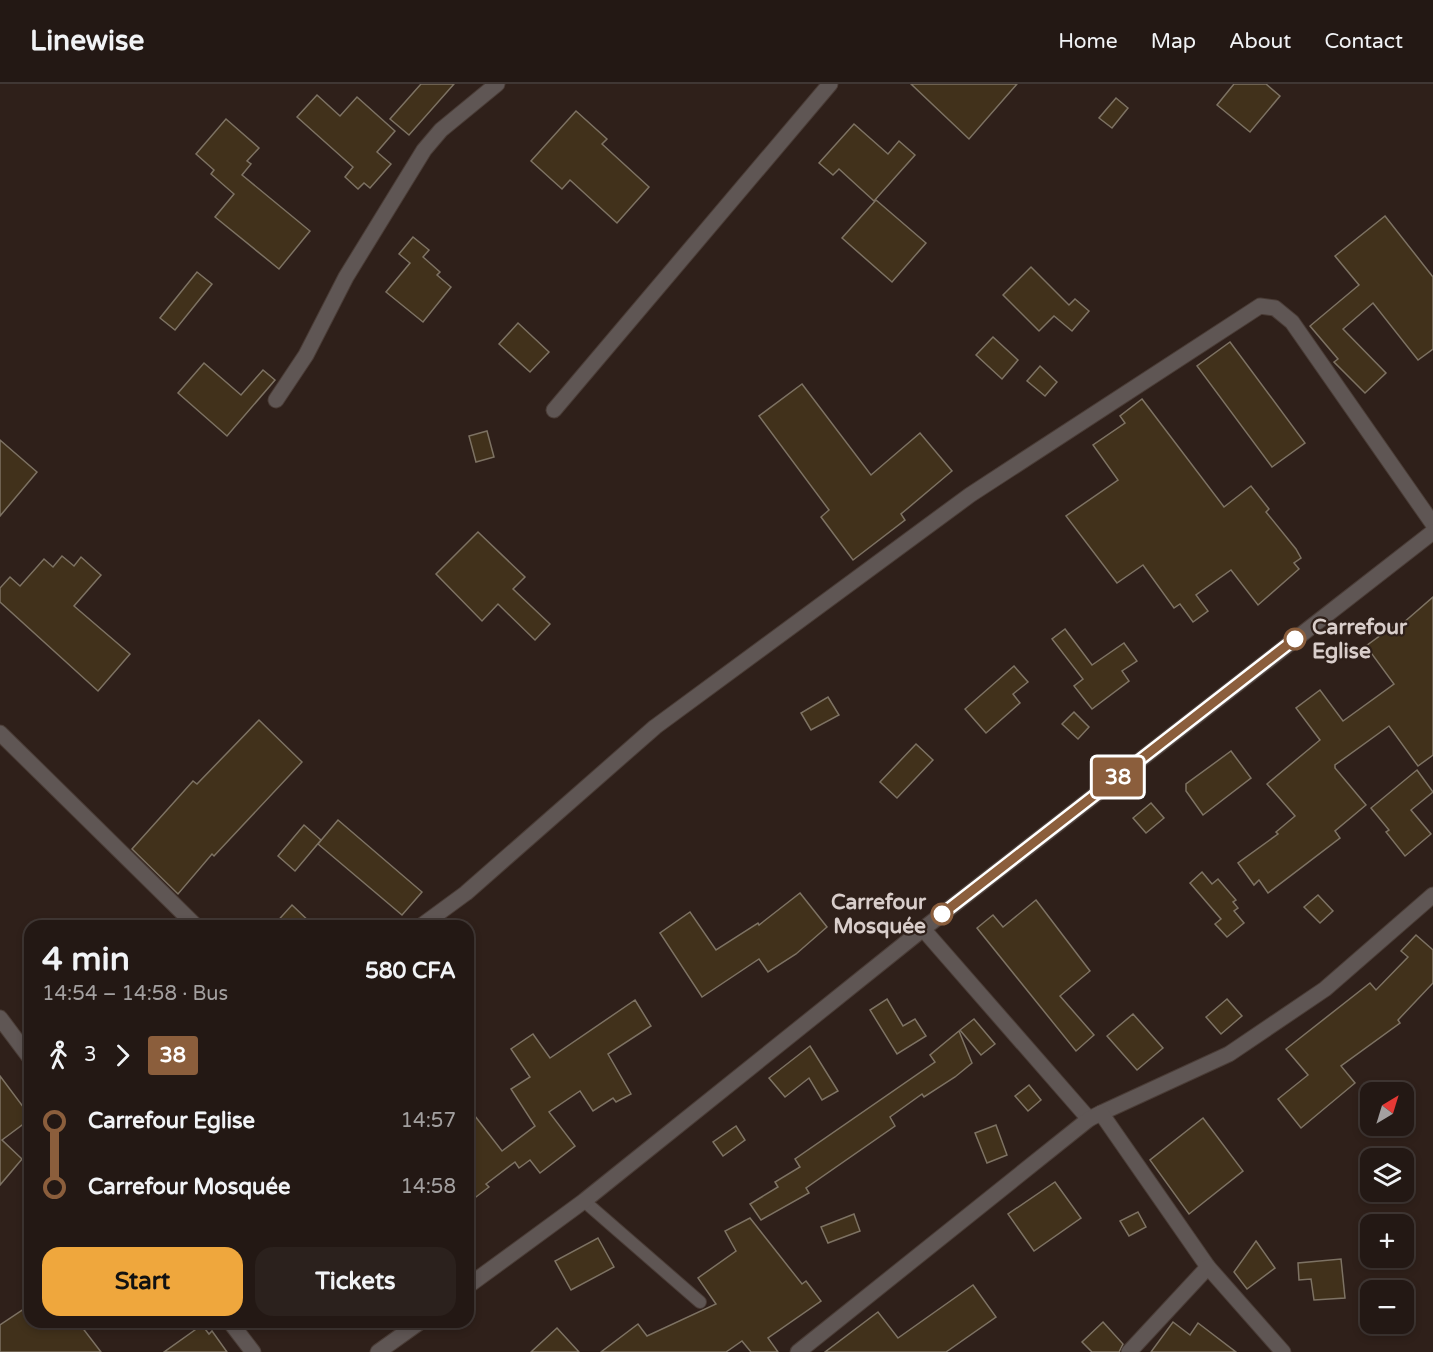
<!DOCTYPE html>
<meta charset="utf-8">
<style>
body{margin:0;font-family:"Varela Round",sans-serif;background:#2b211d;color:#f1f3f6;height:100vh;display:flex;flex-direction:column;font-size:22px;white-space:nowrap}
*{box-sizing:border-box;margin:0}
p{font-size:20px;color:#a3a0a0}
.icon{flex:none;width:33px;height:33px;fill:none;stroke:currentColor;stroke-width:2;stroke-linecap:round;stroke-linejoin:round}
.map{position:relative;flex:1;overflow:hidden}
.drawer{position:absolute;left:24px;top:836px;width:450px;height:408px;display:flex;flex-direction:column;background:#231814;border-radius:18px;box-shadow:0 3px 9px #0003,0 0 0 2px #403734}
.drawer>*{flex:none}
.badge{padding:0 12px;border-radius:4px;font-size:21px;line-height:39px}
.needle{width:39px;rotate:38deg}
.tools{position:absolute;left:1360px;top:998px;display:grid;gap:12px}
.tools a{display:grid;place-items:center;width:54px;height:54px;border-radius:12px;background:#231814;box-shadow:0 3px 9px #0003,0 0 0 2px #403734;font-size:30px}
.map>.badge{position:absolute;translate:-50% -50%;box-shadow:0 0 0 3px #fff}
.legs{display:flex;align-items:center;gap:9px;height:66px;padding:0 18px;font-size:20px}
.legs p{margin-inline-start:auto}
.summary{display:flex;align-items:center;justify-content:space-between;height:102px;padding:0 18px}
h1{font-size:33px;font-weight:700;line-height:45px}
.cta{display:flex;gap:12px;margin-top:auto;padding:12px 18px}
.cta a{flex:1;height:69px;border-radius:18px;background:#efa73d;color:#111;font-size:24px;font-weight:700;line-height:69px;text-align:center}
.cta a+a{background:#2b211d;color:#f1f3f6}
ul{padding:0 18px;list-style:none}
li{display:flex;align-items:center;gap:21px;height:66px;font-size:22px}
li i{display:grid;place-items:center;width:9px;height:100%;margin:0 8px;background:currentColor}
li i::after{content:'';width:15px;height:15px;margin:-8px;border:4px solid;border-radius:50%;background:#231814}
li p{margin-inline-start:auto}
li:first-child i{background:linear-gradient(#0000 50%,currentColor 0)}
li:last-child i{background:linear-gradient(currentColor 50%,#0000 0)}
header{display:flex;align-items:center;gap:36px;box-sizing:border-box;height:84px;padding:0 30px;background:#231814;border-bottom:2px solid #403734}
header strong{font-size:28px}
nav{display:flex;gap:33px;margin-inline-start:auto;font-size:21px}
.map>svg:first-child{display:block}
</style>
<header>
<strong>Linewise</strong>
<nav><a>Home</a><a>Map</a><a>About</a><a>Contact</a></nav>
</header>
<div class="map">
<svg width="1433" height="1268" viewBox="0 0 1433 1268">
<rect width="100%" height="100%" fill="#2f201a"/>
<!-- building -->
<g fill="#41311b" stroke="#7d7263" stroke-width="1.5">
<polygon points="421,0 454,0 409,51 390,35"/>
<polygon points="911,0 1017,0 969,55"/>
<polygon points="1234,0 1266,0 1280,12 1250,48 1217,21"/>
<polygon points="317,11 340,32 357,13 395,47 377,68 391,80 370,104 364,99 358,105 345,93 353,83 297,33"/>
<polygon points="1116,14 1128,24 1112,44 1099,34"/>
<polygon points="576,27 607,55 602,60 649,103 617,139 570,96 562,105 531,77"/>
<polygon points="226,35 259,64 247,77 251,80 242,91 310,147 279,185 215,133 234,110 211,90 214,86 196,70"/>
<polygon points="854,40 888,70 899,57 915,71 874,117 839,85 833,91 819,79"/>
<polygon points="876,116 926,159 892,198 842,154"/>
<polygon points="1385,132 1433,193 1433,265 1418,276 1373,219 1343,245 1386,289 1365,309 1334,278 1338,275 1310,242 1359,201 1335,172"/>
<polygon points="413,153 429,166 423,173 440,188 437,191 451,203 423,238 386,208 410,179 399,170"/>
<polygon points="1031,183 1069,221 1075,215 1089,227 1072,247 1054,232 1039,247 1003,211"/>
<polygon points="197,188 212,200 175,246 160,234"/>
<polygon points="518,239 549,268 530,288 499,260"/>
<polygon points="993,253 1018,276 1002,295 976,271"/>
<polygon points="1230,258 1305,359 1272,383 1197,282"/>
<polygon points="204,279 241,311 263,286 275,296 227,352 178,309"/>
<polygon points="1040,282 1057,298 1045,312 1027,297"/>
<polygon points="802,300 871,391 920,349 952,387 901,430 905,436 853,476 821,433 829,426 759,332"/>
<polygon points="1142,315 1224,423 1251,402 1269,425 1266,428 1296,465 1301,474 1294,479 1299,485 1258,521 1231,486 1196,511 1208,527 1193,538 1180,520 1174,524 1143,481 1117,499 1066,432 1118,396 1093,361 1125,339 1120,332"/>
<polygon points="487,347 494,373 476,378 469,352"/>
<polygon points="0,356 37,388 0,432"/>
<polygon points="478,448 525,493 513,505 550,540 535,556 498,520 482,537 436,490"/>
<polygon points="62,472 74,482 81,473 101,491 74,522 130,570 98,607 0,518 0,504 10,493 20,502 44,475 53,483"/>
<polygon points="1433,513 1433,671 1418,682 1389,642 1335,681 1335,684 1366,721 1335,747 1340,754 1268,809 1259,796 1254,801 1238,779 1278,750 1276,748 1295,732 1267,700 1320,656 1296,624 1320,606 1343,637 1394,600 1366,562 1392,543 1395,546"/>
<polygon points="1065,545 1092,581 1124,559 1137,577 1122,587 1129,597 1092,625 1074,602 1083,595 1052,555"/>
<polygon points="1014,582 1028,598 1013,610 1020,619 986,649 965,625"/>
<polygon points="828,613 839,631 811,646 801,629"/>
<polygon points="1074,628 1089,643 1078,655 1062,640"/>
<polygon points="259,636 302,678 214,772 212,770 178,810 132,765 193,697 197,700"/>
<polygon points="916,660 933,676 897,714 880,698"/>
<polygon points="1231,667 1251,694 1203,731 1186,707 1186,700"/>
<polygon points="1417,686 1433,708 1411,726 1431,750 1405,772 1386,748 1389,746 1371,724"/>
<polygon points="1151,719 1164,734 1146,749 1133,734"/>
<polygon points="338,736 422,808 402,831 318,760"/>
<polygon points="304,741 321,756 295,787 278,772"/>
<polygon points="1202,788 1212,800 1218,795 1236,816 1233,818 1238,824 1234,827 1244,839 1227,853 1215,840 1221,835 1190,799"/>
<polygon points="800,809 827,843 796,870 768,888 759,875 702,913 660,849 690,828 716,866 758,839 759,841"/>
<polygon points="1318,811 1333,827 1320,839 1304,823"/>
<polygon points="1036,816 1090,887 1060,912 1094,951 1076,967 977,844 993,831 1003,843"/>
<polygon points="292,821 314,842 273,842"/>
<polygon points="1416,851 1433,866 1433,899 1398,936 1400,939 1341,982 1355,999 1301,1044 1278,1015 1308,991 1286,965 1370,899 1376,906 1408,873 1401,867"/>
<polygon points="887,915 903,942 915,935 926,952 897,970 870,926"/>
<polygon points="1227,915 1242,932 1221,950 1206,933"/>
<polygon points="635,916 651,942 608,970 631,1010 616,1018 613,1014 593,1027 580,1007 549,1028 575,1062 540,1089 530,1076 519,1084 515,1078 486,1100 489,1103 468,1119 468,1023 502,1067 535,1042 511,1005 530,993 511,965 533,950 550,974"/>
<polygon points="1133,930 1163,964 1137,986 1107,952"/>
<polygon points="974,935 995,960 981,971 960,946"/>
<polygon points="959,947 972,979 955,993 924,1013 922,1010 890,1033 895,1042 806,1104 809,1109 761,1136 750,1120 778,1103 775,1098 800,1083 795,1075 935,978 930,971"/>
<polygon points="810,962 838,1007 822,1016 809,994 785,1013 769,994"/>
<polygon points="0,992 30,1032 30,1035 2,1056 22,1075 0,1101"/>
<polygon points="1029,1001 1041,1016 1028,1027 1015,1012"/>
<polygon points="1203,1034 1243,1087 1189,1130 1150,1076"/>
<polygon points="996,1041 1007,1071 987,1079 975,1049"/>
<polygon points="736,1042 745,1056 723,1072 713,1058"/>
<polygon points="1055,1098 1081,1134 1034,1167 1008,1130"/>
<polygon points="1138,1128 1146,1143 1129,1152 1120,1137"/>
<polygon points="854,1130 860,1147 828,1159 821,1143"/>
<polygon points="750,1134 802,1200 806,1197 821,1217 768,1254 778,1268 751,1268 742,1257 726,1268 601,1268 638,1240 647,1252 716,1220 698,1194 736,1167 725,1147"/>
<polygon points="598,1154 614,1183 571,1206 555,1177"/>
<polygon points="1256,1157 1275,1184 1247,1205 1234,1188"/>
<polygon points="1341,1175 1345,1214 1314,1216 1311,1195 1299,1196 1298,1179"/>
<polygon points="973,1201 996,1233 946,1268 825,1268 878,1228 898,1254"/>
<polygon points="30,1221 30,1238 78,1238 101,1268 0,1268 0,1241"/>
<polygon points="1103,1238 1123,1260 1119,1268 1092,1268 1082,1258"/>
<polygon points="1173,1238 1190,1251 1198,1239 1236,1268 1151,1268"/>
<polygon points="202,1241 209,1250 212,1247 227,1268 164,1268"/>
<polygon points="557,1244 579,1268 531,1268"/>
</g>
<g fill="none" stroke-linecap="round" stroke-linejoin="round">
<!-- lane casing -->
<g stroke="#4a3c36" stroke-width="14">
<polyline id="lane" points="584,1117 700,1218"/>
</g>
<!-- street casing -->
<g stroke="#4a3c36" stroke-width="17">
<g id="street">
<polyline points="276,316 306,271 346,193 424,66 441,46 497,0"/>
<polyline points="554,326 830,0"/>
<polyline points="0,649 196,842"/>
<polyline points="421,842 466,809 655,643 970,411 1260,222 1275,224 1292,238 1433,440"/>
<polyline points="923,845 1089,1035"/>
<polyline points="0,934 30,974"/>
<polyline points="1101,1029 1229,970 1325,905 1433,811"/>
<polyline points="468,1202 584,1117 923,845 1433,448"/>
<polyline points="230,1238 253,1268"/>
<polyline points="378,1268 420,1238"/>
<polyline points="798,1268 1089,1035 1101,1029 1208,1183 1283,1268"/>
<polyline points="1129,1268 1208,1183"/>
</g>
</g>
<!-- lane -->
<use href="#lane" stroke="#5f5654" stroke-width="12"/>
<!-- street -->
<use href="#street" stroke="#5f5654" stroke-width="15"/>
</g>
<g fill="none" stroke-linecap="round" stroke-linejoin="round">
<!-- line-1 casing -->
<g stroke="#fff" stroke-width="14">
<polyline id="line-1" points="942,830 1295,555"/>
</g>
<!-- line-1 -->
<use href="#line-1" stroke="#8b5e3c" stroke-width="9"/>
</g>
<!-- markers -->
<g fill="#fff" stroke="#8b5e3c" stroke-width="3">
<circle cx="1295" cy="555" r="10"/>
<circle cx="942" cy="830" r="10"/>
</g>
<g text-anchor="middle" dominant-baseline="central" stroke-width="4.5" stroke-linejoin="round" paint-order="stroke">
<!-- stop labels -->
<g font-size="21" font-weight="bold" fill="#d9cecb" stroke="#2f201a" text-anchor="start">
<text x="1312" y="543">Carrefour<tspan x="1312" dy="24">Eglise</tspan></text>
<text x="926" y="818" text-anchor="end">Carrefour<tspan x="926" dy="24">Mosquée</tspan></text>
</g>
</g>
</svg>
<div class="tools">
<a><svg class="needle" viewBox="-14 -14 28 28"><path d="M0-13l5 13h-10z" fill="#e53935"/><path d="M0 13l5-13h-10z" fill="#a3a0a0"/></svg></a>
<a><svg class="icon" aria-label="layers" viewBox="0 0 24 24"><path d="M12 4l9 5-9 5-9-5zM3 14l9 5 9-5"/></svg></a>
<a>+</a>
<a>−</a>
</div>
<b class="badge" style="left:1118px;top:693px;background:#8b5e3c;color:#fff">38</b>
<section class="drawer">
<div class="summary"><div><h1>4 min</h1><p>14:54 – 14:58 · Bus</p></div><b>580 CFA</b></div>
<div class="legs"><svg class="icon" aria-label="walk" viewBox="0 0 24 24"><circle cx="13" cy="4" r="2"/><path d="M13 8l-2 6 4 7M11 14l-3 7M7 12l3-4h3l4 4"/></svg>3<svg class="icon" aria-label="forward" viewBox="0 0 24 24"><path d="M9 5l7 7-7 7"/></svg><b class="badge" style="background:#8b5e3c;color:#fff">38</b></div>
<ul>
<li><i style="color:#8b5e3c"></i><b>Carrefour Eglise</b><p>14:57</p></li>
<li><i style="color:#8b5e3c"></i><b>Carrefour Mosquée</b><p>14:58</p></li>
</ul>
<div class="cta"><a>Start</a><a>Tickets</a></div>
</section>
</div>
